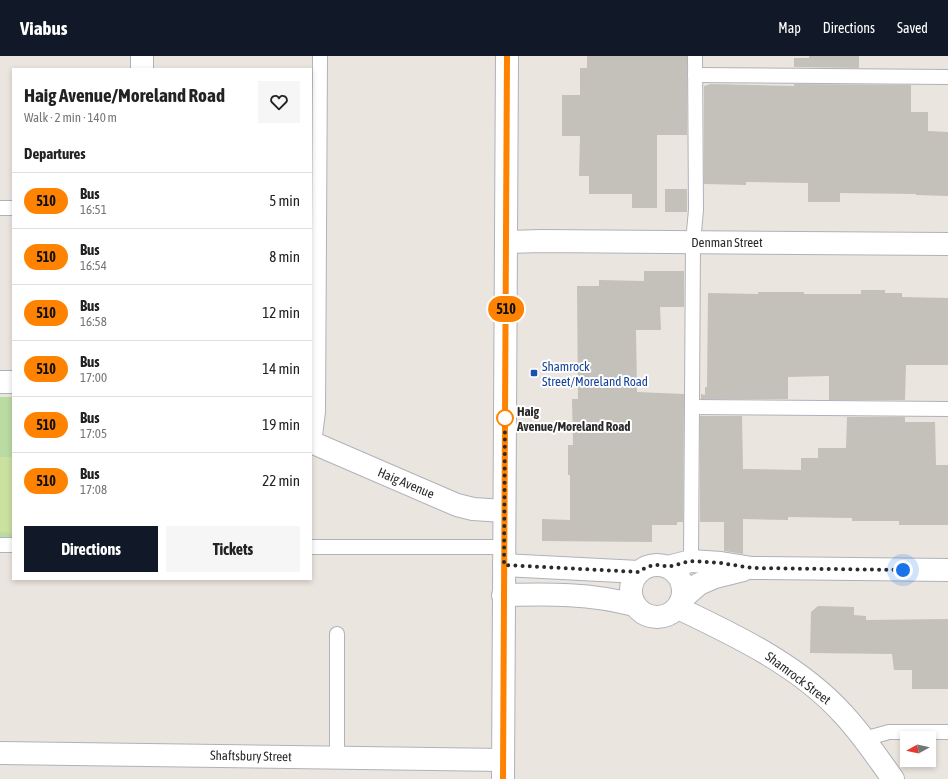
<!DOCTYPE html>
<meta charset="utf-8">
<style>
body{margin:0;font-family:"Asap Condensed",sans-serif;background:#f6f6f6;color:#222;height:100vh;display:flex;flex-direction:column;font-size:15px;white-space:nowrap}
*{box-sizing:border-box;margin:0}
p{font-size:13px;color:#767676}
.icon{flex:none;width:22px;height:22px;fill:none;stroke:currentColor;stroke-width:2;stroke-linecap:round;stroke-linejoin:round}
.map{position:relative;flex:1;overflow:hidden}
.side{position:absolute;left:12px;top:12px;width:300px;height:512px;display:flex;flex-direction:column;background:#fff;border-radius:0px;box-shadow:0 2px 6px #0003}
.side>*{flex:none}
.badge{padding:0 8px;border-radius:13px;font-size:14px;line-height:26px}
.needle{width:26px;rotate:262deg}
.buttons{position:absolute;left:900px;top:675px;display:grid;gap:8px}
.buttons a{display:grid;place-items:center;width:36px;height:36px;border-radius:0px;background:#fff;box-shadow:0 2px 6px #0003;font-size:20px}
.you{position:absolute;width:20px;height:20px;margin:-10px;border:3px solid #fff;border-radius:50%;background:#1a73e8;box-shadow:0 0 0 6px #1a73e833}
.map>.badge{position:absolute;translate:-50% -50%;box-shadow:0 0 0 2px #fff}
h2{padding:0 12px;font-size:15px;line-height:36px}
.round{display:grid;place-items:center;flex:none;width:42px;height:42px;border-radius:0px;background:#f6f6f6}
.head{display:flex;align-items:center;justify-content:space-between;height:68px;padding:0 12px}
h1{font-size:19px;font-weight:700;line-height:30px}
.action{display:flex;gap:8px;margin-top:auto;padding:8px 12px}
.action a{flex:1;height:46px;border-radius:0px;background:#111827;color:#fff;font-size:16px;font-weight:700;line-height:46px;text-align:center}
.action a+a{background:#f6f6f6;color:#222}
ul{padding:0;list-style:none}
li{display:flex;align-items:center;gap:12px;height:56px;padding:0 12px;border-top:1px solid #e0e0e0}
li div{flex:1}
li b{display:block;font-size:15px}
li em{font-style:normal}
li .badge{min-width:44px;font-weight:700;text-align:center}
header{display:flex;align-items:center;gap:24px;box-sizing:border-box;height:56px;padding:0 20px;background:#111827;color:#fff}
header strong{font-size:19px}
nav{display:flex;gap:22px;margin-inline-start:auto;font-size:14px}
.map>svg:first-child{display:block}
</style>
<header>
<strong>Viabus</strong>
<nav><a>Map</a><a>Directions</a><a>Saved</a></nav>
</header>
<div class="map">
<svg width="948" height="723" viewBox="0 0 948 723">
<rect width="100%" height="100%" fill="#ebe5df"/>
<!-- green -->
<rect fill="#badba2" x="0" y="341" width="13" height="144"/>
<!-- pitch -->
<polygon fill="#cae19f" points="0,401 13,401 13,477 0,476"/>
<!-- building -->
<g fill="#c4c0ba">
<polygon points="587,0 687,0 687,79 657,79 657,152 632,152 632,138 589,138 589,120 579,120 580,80 562,80 562,39 580,39 580,12 587,12"/>
<polygon points="809,0 859,0 859,12 794,11 794,2 809,2"/>
<polygon points="711,28 794,30 794,28 911,29 911,56 928,56 928,75 948,76 948,140 916,139 916,138 840,137 840,146 808,146 808,127 746,126 746,129 704,128 704,30"/>
<rect x="665" y="133" width="22" height="23"/>
<polygon points="644,215 684,215 684,251 660,251 661,274 636,274 637,336 684,338 683,466 677,466 677,469 652,469 652,486 542,485 542,463 570,464 570,419 568,419 568,389 573,389 572,343 578,343 577,230 599,230 599,224 644,225"/>
<polygon points="861,234 885,234 885,237 902,237 902,241 948,242 948,309 906,309 905,344 829,344 829,320 788,321 788,343 701,343 701,338 705,339 705,331 707,331 708,237 758,238 758,236 804,236 804,238 861,238"/>
<polygon points="700,360 742,360 743,413 801,414 801,402 818,402 818,392 846,392 847,361 905,361 905,366 935,366 936,409 948,409 948,469 899,469 899,465 852,465 852,462 788,461 788,464 743,463 743,498 724,495 724,466 700,466"/>
<polygon points="818,550 854,551 854,559 866,560 866,564 948,563 948,633 912,633 912,614 894,614 892,598 810,597 811,556"/>
</g>
<g fill="none" stroke-linecap="round" stroke-linejoin="round">
<!-- service casing -->
<g stroke="#afb2ba" stroke-width="16">
<g id="service">
<polyline points="695,19 948,21"/>
<polyline points="0,152 13,152"/>
<polyline points="692,351 948,353"/>
<polyline points="314,388 318,356 320,0"/>
<polyline points="0,489 13,489"/>
<polyline points="311,491 504,491"/>
<polyline points="691,505 693,186 696,154 695,0"/>
<polyline points="337,578 337,701"/>
<polyline points="864,683 889,676 948,676"/>
</g>
</g>
<!-- minor casing -->
<g stroke="#afb2ba" stroke-width="24">
<g id="minor">
<polyline points="142,13 142,0"/>
<polyline points="506,186 541,185 948,188"/>
<polyline points="0,326 13,326"/>
<polyline points="311,386 457,449 473,453 504,455"/>
<circle cx="657" cy="535" r="26"/>
<polyline points="504,509 639,516"/>
<polyline points="668,511 691,505 721,507 752,512 948,514"/>
<path d="M 503,539 C 549,538 590,537 634,549"/>
<polyline points="683,542 699,528 715,521 743,514"/>
<path d="M 678,552 C 735,579 800,610 843,658 C 862,678 877,701 893,723"/>
<polyline points="0,697 503,704"/>
</g>
</g>
<!-- secondary casing -->
<g stroke="#afb2ba" stroke-width="24">
<polyline id="secondary" points="503,723 507,0"/>
</g>
<!-- service -->
<use href="#service" stroke="#fff" stroke-width="14"/>
<!-- minor -->
<use href="#minor" stroke="#fff" stroke-width="22"/>
<!-- secondary -->
<use href="#secondary" stroke="#fff" stroke-width="22"/>
</g>
<g fill="none" stroke-linecap="round" stroke-linejoin="round">
<!-- line casing -->
<g stroke="#fff" stroke-width="9">
<polyline id="line" points="503,723 507,0"/>
</g>
<!-- line -->
<use href="#line" stroke="#ff8200" stroke-width="6"/>
<!-- walk -->
<polyline stroke="#2b2b2b" stroke-width="4" stroke-dasharray="0 7.2" points="505,362 504,509 639,516 645,512 653,509 661,509 668,511 690,505 721,507 752,512 903,514"/>
</g>
<!-- markers -->
<rect fill="#1a4fb4" stroke="#fff" stroke-width="1.5" x="530" y="313" width="8" height="8" rx="2"/>
<circle fill="#fff" stroke="#ff8200" stroke-width="2" cx="505" cy="362" r="8"/>
<g text-anchor="middle" dominant-baseline="central" stroke-width="4" stroke-linejoin="round" paint-order="stroke">
<!-- street labels -->
<g font-size="13" fill="#2b2b2b" stroke="#fff">
<text x="727" y="186">Denman Street</text>
<text transform="translate(406 427) rotate(23)">Haig Avenue</text>
<text transform="translate(798 622) rotate(37)">Shamrock Street</text>
<text transform="translate(251 700) rotate(1)">Shaftsbury Street</text>
</g>
<!-- transit labels -->
<g font-size="13" fill="#164399" stroke="#fff" text-anchor="start">
<text x="542" y="310">Shamrock<tspan x="542" dy="15">Street/Moreland Road</tspan></text>
</g>
<!-- stop labels -->
<g font-size="13" font-weight="bold" fill="#2b2b2b" stroke="#fff" text-anchor="start">
<text x="517" y="355">Haig<tspan x="517" dy="15">Avenue/Moreland Road</tspan></text>
</g>
</g>
</svg>
<div class="buttons">
<a><svg class="needle" viewBox="-14 -14 28 28"><path d="M0-13l5 13h-10z" fill="#e53935"/><path d="M0 13l5-13h-10z" fill="#767676"/></svg></a>
</div>
<div class="you" style="left:903px;top:514px"></div>
<b class="badge" style="left:506px;top:253px;background:#ff8200;color:#111">510</b>
<section class="side">
<div class="head"><div><h1>Haig Avenue/Moreland Road</h1><p>Walk · 2 min · 140 m</p></div><a class="round"><svg class="icon" aria-label="heart" viewBox="0 0 24 24"><path d="M12 20l-8-8c-3-5 5-10 8-4 3-6 11-1 8 4z"/></svg></a></div>
<h2>Departures</h2>
<ul>
<li><span class="badge" style="background:#ff8200;color:#111">510</span><div><b>Bus</b><p>16:51</p></div><em>5 min</em></li>
<li><span class="badge" style="background:#ff8200;color:#111">510</span><div><b>Bus</b><p>16:54</p></div><em>8 min</em></li>
<li><span class="badge" style="background:#ff8200;color:#111">510</span><div><b>Bus</b><p>16:58</p></div><em>12 min</em></li>
<li><span class="badge" style="background:#ff8200;color:#111">510</span><div><b>Bus</b><p>17:00</p></div><em>14 min</em></li>
<li><span class="badge" style="background:#ff8200;color:#111">510</span><div><b>Bus</b><p>17:05</p></div><em>19 min</em></li>
<li><span class="badge" style="background:#ff8200;color:#111">510</span><div><b>Bus</b><p>17:08</p></div><em>22 min</em></li>
</ul>
<div class="action"><a>Directions</a><a>Tickets</a></div>
</section>
</div>
